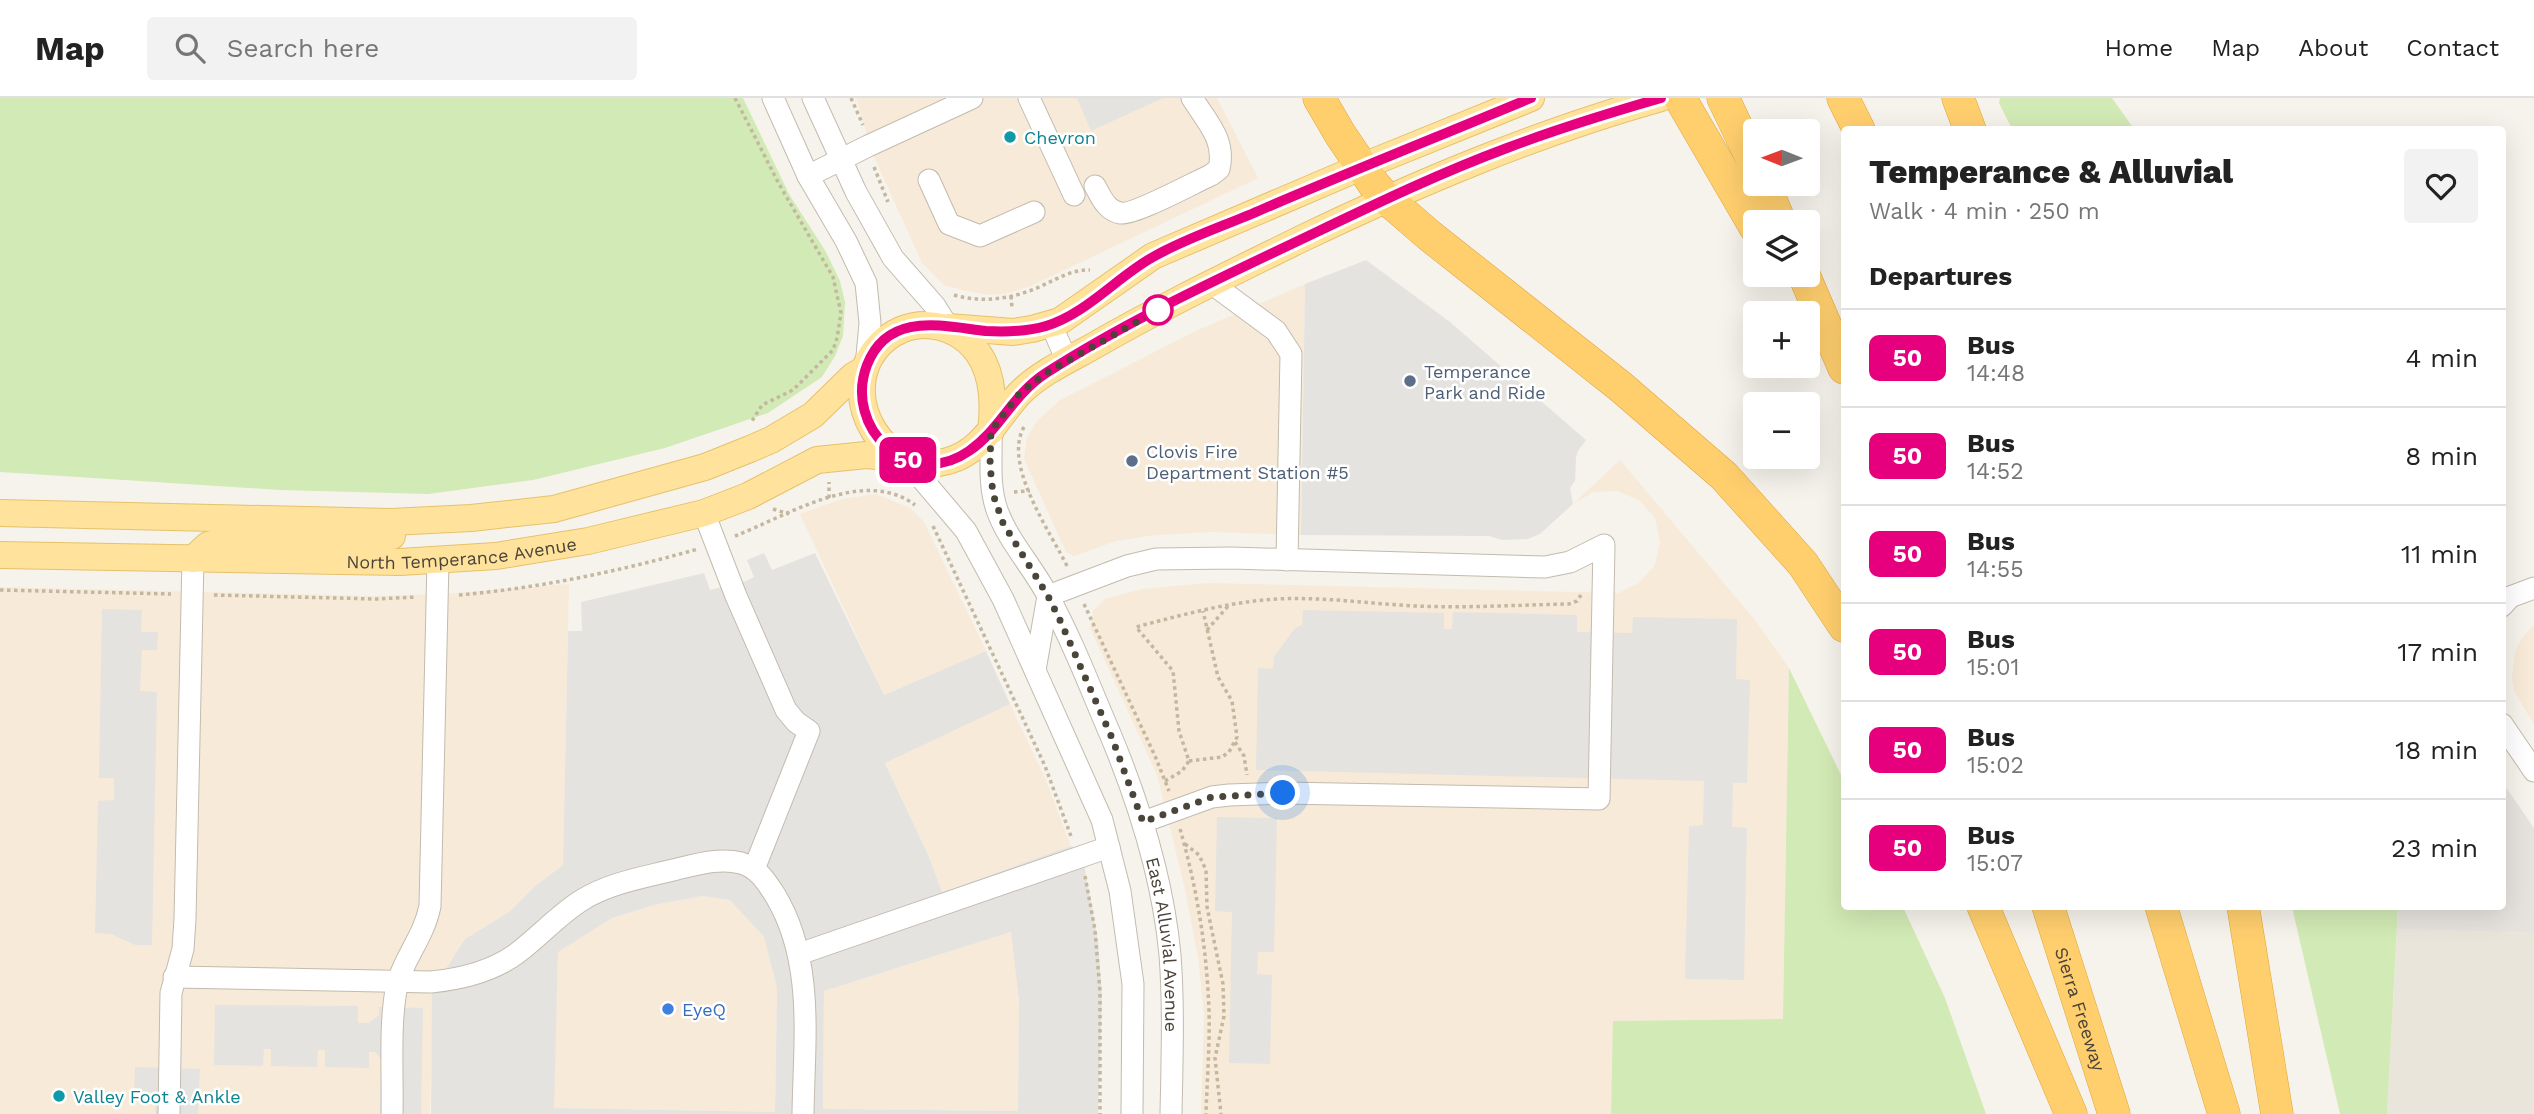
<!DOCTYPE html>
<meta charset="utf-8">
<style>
body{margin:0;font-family:"Work Sans",sans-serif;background:#f2f2f2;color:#222;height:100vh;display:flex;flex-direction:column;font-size:26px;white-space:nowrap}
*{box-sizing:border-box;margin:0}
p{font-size:23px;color:#767676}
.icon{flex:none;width:38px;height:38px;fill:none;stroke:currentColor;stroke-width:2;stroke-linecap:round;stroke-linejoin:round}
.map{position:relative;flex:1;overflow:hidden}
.details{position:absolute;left:1841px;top:28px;width:665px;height:784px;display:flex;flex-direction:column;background:#fff;border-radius:7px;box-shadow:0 7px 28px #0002}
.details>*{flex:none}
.badge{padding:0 14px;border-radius:10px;font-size:24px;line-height:46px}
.needle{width:46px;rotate:271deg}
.tools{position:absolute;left:1743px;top:21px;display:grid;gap:14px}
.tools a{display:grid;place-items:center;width:77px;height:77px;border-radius:7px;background:#fff;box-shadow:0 7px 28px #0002;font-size:35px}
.you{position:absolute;width:35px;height:35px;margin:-18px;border:5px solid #fff;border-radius:50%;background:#1a73e8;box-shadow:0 0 0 10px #1a73e833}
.map>.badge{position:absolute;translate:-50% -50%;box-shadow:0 0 0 4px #fff}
h2{padding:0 28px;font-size:26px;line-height:63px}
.round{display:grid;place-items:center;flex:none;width:74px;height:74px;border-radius:7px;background:#f2f2f2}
.overview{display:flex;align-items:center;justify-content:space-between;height:119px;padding:0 28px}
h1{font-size:33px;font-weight:800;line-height:52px}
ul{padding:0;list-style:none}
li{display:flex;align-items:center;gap:21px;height:98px;padding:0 28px;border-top:2px solid #e0e0e0}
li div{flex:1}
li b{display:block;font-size:26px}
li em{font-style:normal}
li .badge{min-width:77px;font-weight:700;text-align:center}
header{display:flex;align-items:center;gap:42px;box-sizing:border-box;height:98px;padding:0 35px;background:#fff;border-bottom:2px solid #e0e0e0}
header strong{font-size:33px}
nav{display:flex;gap:38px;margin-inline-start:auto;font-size:24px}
.search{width:490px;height:63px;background:#f2f2f2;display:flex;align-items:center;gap:18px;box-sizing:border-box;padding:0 24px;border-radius:7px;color:#767676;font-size:26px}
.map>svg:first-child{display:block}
</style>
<header>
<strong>Map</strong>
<div class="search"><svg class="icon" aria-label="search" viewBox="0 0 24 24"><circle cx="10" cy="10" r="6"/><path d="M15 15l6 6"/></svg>Search here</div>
<nav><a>Home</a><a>Map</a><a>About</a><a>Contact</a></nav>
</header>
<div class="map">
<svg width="2534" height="1016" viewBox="0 0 2534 1016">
<rect width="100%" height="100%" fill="#f6f3ec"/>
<!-- residential -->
<polygon fill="#eae5da" points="2397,831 2534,835 2534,1016 2387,1016"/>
<!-- commercial -->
<g fill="#f7ead8">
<polygon points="856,0 1217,0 1258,80 1031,188 1008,195 989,197 966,193 944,187 922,165 874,59"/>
<polygon points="1305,186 1301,437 1211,434 1155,437 1116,443 1074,458 1066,454 1024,361 1027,340 1037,323 1060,302 1198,232"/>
<polygon points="1620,362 1755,522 1789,570 1783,921 1614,923 1611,1016 1201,1016 1204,916 1198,859 1184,787 1157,677 1090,530 1093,513 1105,501 1142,491 1208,485 1618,495 1639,485 1655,467 1660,444 1655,420 1639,402 1617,393 1593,394 1573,406"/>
<polygon points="876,396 910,410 924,424 986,553 884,597 800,416 842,401"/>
<polygon points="569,486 563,767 534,789 509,814 465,841 433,893 430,1016 0,1016 0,489 374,498 442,496"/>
<polygon points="2534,527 2534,626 2515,595 2512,581 2515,553 2522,540"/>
<polygon points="1010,606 1045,680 1071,748 941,794 929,759 885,664"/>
<polygon points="702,798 730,802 764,839 777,890 775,1014 553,1010 558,853 612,820 654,807"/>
<polygon points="1011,834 1019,904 1018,1013 823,1011 824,893"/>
</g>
<!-- industrial -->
<polygon fill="#e6e2dd" points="2503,685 2534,730 2534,835 2397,831 2398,809 2502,808"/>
<!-- green -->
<g fill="#d2eab5">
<polygon points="0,0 743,0 789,96 826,154 840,183 845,204 843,238 835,258 822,279 768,315 665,350 533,382 428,396 280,392 0,374"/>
<polygon points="2000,0 2112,0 2134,31 2012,31 1999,5"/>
<polygon points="1789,570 1844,683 1844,808 1903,809 1945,900 1986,1016 1611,1016 1613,923 1783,921"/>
<polygon points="2292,809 2398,809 2387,1016 2340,1016"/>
</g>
<!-- parking -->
<g fill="#e5e3e0" fill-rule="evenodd">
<polygon points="1077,0 1163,0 1091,33"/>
<polygon points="1366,162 1450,224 1586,342 1578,353 1576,360 1575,383 1570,390 1573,406 1540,436 1528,441 1502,442 1489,438 1301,437 1305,186"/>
<path d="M 764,455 L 772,472 L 815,455 L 884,597 L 986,553 L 1010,606 L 885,665 L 929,759 L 942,794 L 1071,748 L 1083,761 L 1098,843 L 1102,897 L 1098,1016 L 431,1016 L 432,893 L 465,841 L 509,814 L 534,789 L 563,767 L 568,533 L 582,533 L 581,504 L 704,475 L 710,492 L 746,483 L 754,479 L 747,462 ZM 702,798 L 730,802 L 764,839 L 777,890 L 775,1014 L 554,1010 L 558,854 L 612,820 L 654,807 ZM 1011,834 L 1019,904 L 1018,1013 L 823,1011 L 824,893 Z"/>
<polygon points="102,511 142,512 141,534 158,534 157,552 142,552 140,593 157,594 152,847 135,847 111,836 95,835 98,703 114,702 114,680 99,680"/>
<polygon points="1303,512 1444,515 1444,531 1452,531 1453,514 1577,517 1577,534 1632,535 1633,519 1737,521 1736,581 1750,582 1747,685 1733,685 1732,729 1747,730 1744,882 1685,881 1689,728 1703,727 1704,683 1256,672 1258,570 1273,571 1274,559 1295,530 1302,527"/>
<polygon points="1217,719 1277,720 1274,854 1258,854 1257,876 1272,877 1270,966 1229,965 1232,814 1215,813"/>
<polygon points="215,907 358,908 358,925 369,925 379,917 379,909 423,910 421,1016 380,1016 381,961 375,954 369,954 369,970 325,969 325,952 318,952 317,969 271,968 271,951 264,951 263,968 214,967"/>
<polygon points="135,969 200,971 198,1016 155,1016 155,1001 134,1000"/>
</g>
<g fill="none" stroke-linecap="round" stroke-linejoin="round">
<!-- minor casing -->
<g stroke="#c2bbae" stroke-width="23">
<g id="minor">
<polyline points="773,0 808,78 846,143 866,185 870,225 866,269"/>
<polyline points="813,0 856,94 893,160 935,208 948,229"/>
<polyline points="1029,0 1074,97"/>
<polyline points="808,78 868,48 972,0"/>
<polyline points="929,82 949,126 980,138 1034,114"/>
<path d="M 1095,88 C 1101,99 1106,112 1120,115 C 1133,118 1195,84 1211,77 L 1219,71 C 1226,42 1207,24 1192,0"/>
<polyline points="1211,185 1276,233 1291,256 1287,462"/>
<polyline points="1051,226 1067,263"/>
<path id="s1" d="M 991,333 C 992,360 988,386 997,412 C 1008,443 1033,469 1048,498 C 1073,543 1091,592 1111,638 C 1140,708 1163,781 1170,857 C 1174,910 1172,963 1171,1016"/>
<polyline points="905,361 966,433 1003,501 1102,722 1120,793 1133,886 1132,1016"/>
<polyline points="704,415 736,498 786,612 796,624 809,633 754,771"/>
<polyline points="2502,508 2510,499 2534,490"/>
<polyline points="1035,572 1048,498 1127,468 1156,461 1231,460 1545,469 1570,464 1604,447 1599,701 1283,695 1229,697 1212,699 1143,724"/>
<polyline points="2502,626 2534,673"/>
<polyline points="799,856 1109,749"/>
<path d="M 174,879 L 431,884 C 461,881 491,874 516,856 C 539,839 558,817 582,802 C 610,785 641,780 673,772 C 695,767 718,759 741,765 C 758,770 766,783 775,797 C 815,863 804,943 803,1016"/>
<polyline points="169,1016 171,895 183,851 185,821 193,461"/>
<path d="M 392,1016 C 393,976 389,925 397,887 C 403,861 424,839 430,808 L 438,463"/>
</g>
</g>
<!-- major casing -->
<g stroke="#e6c16a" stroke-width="28">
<g id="major">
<polyline points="948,229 1013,234 1032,231 1060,223 1153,158 1361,69 1531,0"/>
<path d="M 991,333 C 994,309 994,285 983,263 C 961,221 905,214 875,252 C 838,300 884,381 948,363 C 984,353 996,320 1020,295 C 1039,276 1066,263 1090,250 C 1159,210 1230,176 1301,141 C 1418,85 1536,35 1661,0"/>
<polyline points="0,415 391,424 471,420 554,411 705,369 750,351 771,342 813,317 853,278 865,271"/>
<path id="s2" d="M 0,457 L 400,464 L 496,458 L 588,443 L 704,415 L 748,398 L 817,362 L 866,357 L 901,360"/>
<polyline points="193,461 208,447 227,442 350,442 392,438"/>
</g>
</g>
<!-- highway casing -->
<g stroke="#e0a43c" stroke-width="33">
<g id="highway">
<polyline points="1319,0 1340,36 1375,88 1387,101 1430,138 1621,289 1724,378 1803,466 1844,528"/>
<polyline points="1680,0 1755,129"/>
<polyline points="1723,0 1755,67"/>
<polyline points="1843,0 1859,32"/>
<polyline points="1958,0 1970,32"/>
<polyline points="1764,86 1780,124"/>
<polyline points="1804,177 1844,270"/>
<polyline points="1983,808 2071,1016"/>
<path id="s3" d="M 2048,808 L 2114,1016"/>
<polyline points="2161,808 2224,1016"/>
<polyline points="2243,808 2277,1016"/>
</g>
</g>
<!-- path -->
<g stroke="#c4b79f" stroke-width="3.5" stroke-dasharray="3.5 3.5" stroke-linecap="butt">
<polyline points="735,0 779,86 833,179 841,215 837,240 833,252 793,292 762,307 752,323"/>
<polyline points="851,0 863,27"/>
<polyline points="874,69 888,104"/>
<path d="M 954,197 C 978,204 1005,202 1029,193 C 1050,186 1068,171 1090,172"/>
<polyline points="1011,198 1012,210"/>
<path d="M 1024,329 C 1002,367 1052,436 1068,470"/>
<polyline points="1014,394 1030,393"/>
<polyline points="829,400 829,384"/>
<polyline points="773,411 789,416"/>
<polyline points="933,428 1045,668 1072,741"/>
<path d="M 735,438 C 787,418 863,368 915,407"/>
<polyline points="0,492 171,496"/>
<polyline points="214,497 376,501 416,499"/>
<path d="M 459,497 C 540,490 620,473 698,451"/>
<polyline points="1084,506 1155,658 1169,693"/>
<polyline points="1207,532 1229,507"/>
<polyline points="1235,644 1244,658 1247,677"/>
<polyline points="1189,663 1222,659 1229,654 1237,639 1232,603 1218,579 1203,513"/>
<path d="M 1165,683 L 1182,673 L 1189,663 L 1179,633 L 1173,573 L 1136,529 C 1182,517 1228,504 1276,501 C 1318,499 1357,504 1398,507 C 1455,511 1512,507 1569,506 L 1577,503 L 1581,497"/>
<path d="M 1180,731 C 1197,790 1207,852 1209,913 C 1210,947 1207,982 1206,1016"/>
<polyline points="1185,746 1199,757 1206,772 1207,809 1223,886 1224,918 1215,960 1221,1016"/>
<polyline points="1085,778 1095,832 1100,894 1100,1016"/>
</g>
<!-- minor -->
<use href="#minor" stroke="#fff" stroke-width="21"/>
<!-- major -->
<use href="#major" stroke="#ffe39c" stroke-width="26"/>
<!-- highway -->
<use href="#highway" stroke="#ffcf6e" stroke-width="32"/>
</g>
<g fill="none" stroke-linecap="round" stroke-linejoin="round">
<!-- line casing -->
<g stroke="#fff" stroke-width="16">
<path id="line" d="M 1531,0 C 1442,37 1352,73 1263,111 C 1227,127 1186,140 1153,159 C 1117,179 1086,216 1046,228 C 1026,234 1006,234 986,233 C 942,228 888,213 867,267 C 843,330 910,394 969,353 C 1000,332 1012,297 1046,275 C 1121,227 1201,189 1281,151 C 1355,116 1429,79 1507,50 C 1557,31 1609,15 1661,0"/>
</g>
<!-- line -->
<use href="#line" stroke="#e6007e" stroke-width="10"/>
<!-- walk -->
<polyline stroke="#4b4439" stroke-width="7" stroke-dasharray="0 12.6" points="1158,212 1046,275 1020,295 991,333 990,367 993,396 1003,425 1048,498 1059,520 1112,640 1143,724 1212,699 1283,695"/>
</g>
<!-- markers -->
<g fill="#0f9aa8" stroke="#fff" stroke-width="2.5">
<circle cx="1010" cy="39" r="7"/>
<circle cx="59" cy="998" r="7"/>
</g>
<circle fill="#fff" stroke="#e6007e" stroke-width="3.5" cx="1158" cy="212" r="14"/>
<g fill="#5c6f8a" stroke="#fff" stroke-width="2.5">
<circle cx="1410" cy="283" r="7"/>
<circle cx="1132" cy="363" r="7"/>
</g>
<circle fill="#3f7fe0" stroke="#fff" stroke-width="2.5" cx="668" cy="911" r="7"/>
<g text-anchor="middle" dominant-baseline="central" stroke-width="5" stroke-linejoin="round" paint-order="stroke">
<!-- culture labels -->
<g font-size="18" fill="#0d838f" stroke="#fff" text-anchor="start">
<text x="1024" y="39">Chevron</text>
<text x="73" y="998">Valley Foot &amp; Ankle</text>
</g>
<!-- service labels -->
<g font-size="18" fill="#4e5e75" stroke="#fff" text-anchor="start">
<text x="1424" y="273">Temperance<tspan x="1424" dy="21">Park and Ride</tspan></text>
<text x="1146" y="353">Clovis Fire<tspan x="1146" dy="21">Department Station #5</tspan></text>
</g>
<!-- street labels -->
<g font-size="18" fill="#4b4439" stroke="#fff">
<text stroke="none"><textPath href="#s2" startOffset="462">North Temperance Avenue</textPath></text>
<text stroke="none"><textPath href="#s1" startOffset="550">East Alluvial Avenue</textPath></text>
<text stroke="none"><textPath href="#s3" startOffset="108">Sierra Freeway</textPath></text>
</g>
<!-- shop labels -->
<g font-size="18" fill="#366cbe" stroke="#fff" text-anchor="start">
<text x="682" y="911">EyeQ</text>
</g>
</g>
</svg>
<div class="tools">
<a><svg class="needle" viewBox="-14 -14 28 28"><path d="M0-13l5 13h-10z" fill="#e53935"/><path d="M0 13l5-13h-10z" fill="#767676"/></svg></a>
<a><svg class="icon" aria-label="layers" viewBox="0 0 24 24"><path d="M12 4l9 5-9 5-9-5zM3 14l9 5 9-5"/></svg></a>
<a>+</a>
<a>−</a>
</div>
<div class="you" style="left:1283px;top:695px"></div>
<b class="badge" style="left:908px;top:362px;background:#e6007e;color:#fff">50</b>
<section class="details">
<div class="overview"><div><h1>Temperance &amp; Alluvial</h1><p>Walk · 4 min · 250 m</p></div><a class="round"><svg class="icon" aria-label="heart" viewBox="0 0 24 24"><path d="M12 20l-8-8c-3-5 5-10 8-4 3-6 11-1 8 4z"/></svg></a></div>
<h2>Departures</h2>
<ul>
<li><span class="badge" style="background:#e6007e;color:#fff">50</span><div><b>Bus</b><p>14:48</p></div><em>4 min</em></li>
<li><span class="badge" style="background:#e6007e;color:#fff">50</span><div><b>Bus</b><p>14:52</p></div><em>8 min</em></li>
<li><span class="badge" style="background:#e6007e;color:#fff">50</span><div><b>Bus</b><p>14:55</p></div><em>11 min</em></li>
<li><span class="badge" style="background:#e6007e;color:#fff">50</span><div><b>Bus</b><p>15:01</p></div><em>17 min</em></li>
<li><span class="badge" style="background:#e6007e;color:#fff">50</span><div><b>Bus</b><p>15:02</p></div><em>18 min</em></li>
<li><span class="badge" style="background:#e6007e;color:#fff">50</span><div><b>Bus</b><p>15:07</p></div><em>23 min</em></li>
</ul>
</section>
</div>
